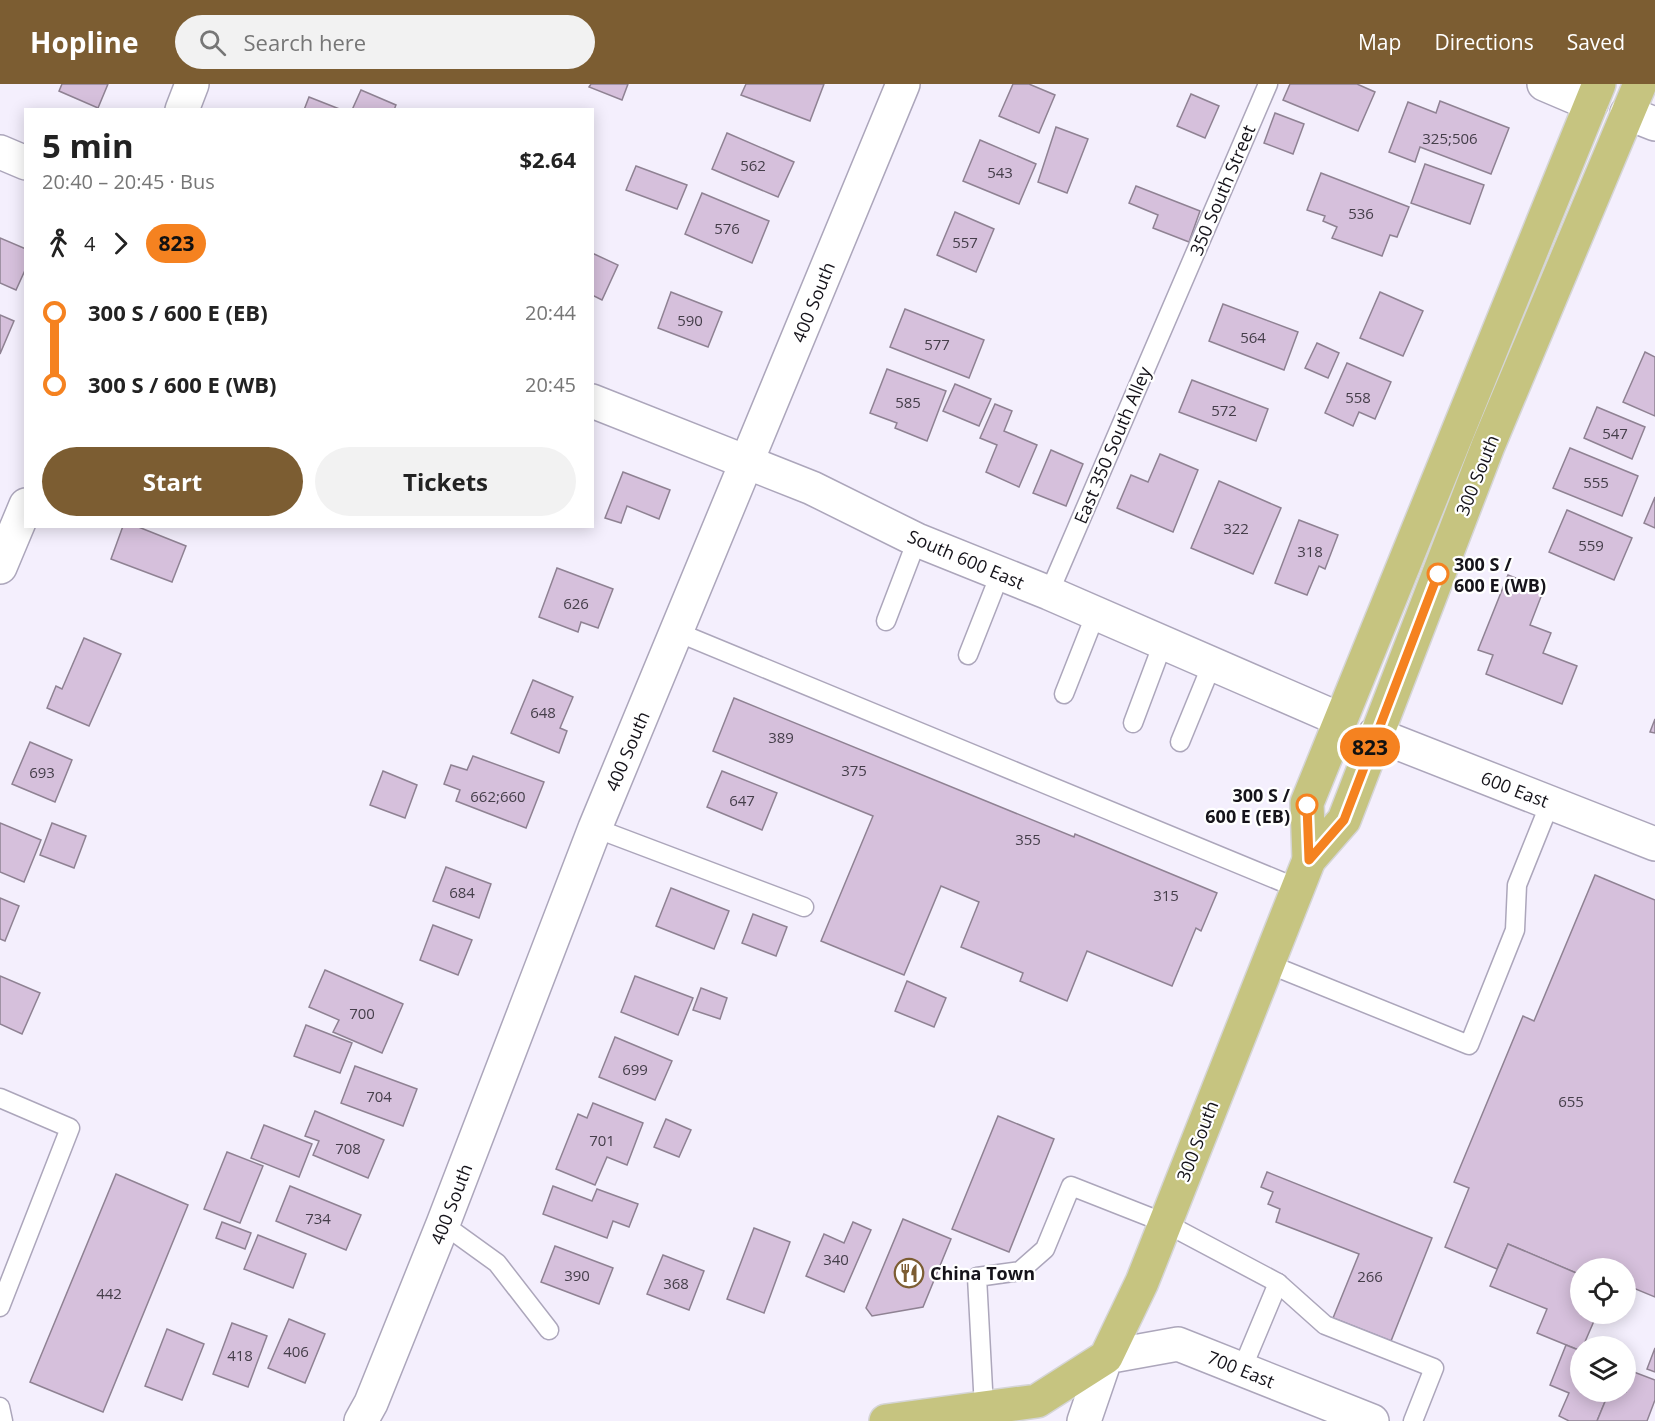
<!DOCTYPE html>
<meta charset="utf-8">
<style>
body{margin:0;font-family:"Open Sans",sans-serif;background:#f2f2f2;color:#222;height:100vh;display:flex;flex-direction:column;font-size:22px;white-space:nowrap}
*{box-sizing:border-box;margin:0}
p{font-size:20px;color:#767676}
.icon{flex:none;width:33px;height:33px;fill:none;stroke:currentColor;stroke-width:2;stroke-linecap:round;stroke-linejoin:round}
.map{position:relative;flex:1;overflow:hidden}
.side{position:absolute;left:24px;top:24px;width:570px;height:420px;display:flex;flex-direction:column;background:#fff;border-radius:0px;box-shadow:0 3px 15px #0003}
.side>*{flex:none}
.badge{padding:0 12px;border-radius:20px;font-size:21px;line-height:39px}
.buttons{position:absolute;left:1570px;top:1174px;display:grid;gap:12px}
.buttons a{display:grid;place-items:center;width:66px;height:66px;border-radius:50%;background:#fff;box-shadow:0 3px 15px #0003;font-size:30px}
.map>.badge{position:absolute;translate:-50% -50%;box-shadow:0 0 0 3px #fff}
.legs{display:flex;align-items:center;gap:9px;height:66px;padding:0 18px;font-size:20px}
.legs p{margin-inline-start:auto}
.headline{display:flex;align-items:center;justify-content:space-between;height:102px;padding:0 18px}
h1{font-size:33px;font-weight:700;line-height:45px}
.action{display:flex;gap:12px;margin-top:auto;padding:12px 18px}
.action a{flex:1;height:69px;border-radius:36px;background:#7c5d32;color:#fff;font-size:24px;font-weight:700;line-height:69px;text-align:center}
.action a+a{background:#f2f2f2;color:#222}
ul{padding:0 18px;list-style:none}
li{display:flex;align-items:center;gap:21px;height:72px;font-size:22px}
li i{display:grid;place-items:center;width:9px;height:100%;margin:0 8px;background:currentColor}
li i::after{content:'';width:15px;height:15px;margin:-8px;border:4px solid;border-radius:50%;background:#fff}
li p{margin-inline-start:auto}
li:first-child i{background:linear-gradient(#0000 50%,currentColor 0)}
li:last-child i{background:linear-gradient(currentColor 50%,#0000 0)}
header{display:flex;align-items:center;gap:36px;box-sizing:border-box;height:84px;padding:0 30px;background:#7c5d32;color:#fff}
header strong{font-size:28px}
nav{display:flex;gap:33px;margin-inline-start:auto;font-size:21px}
.search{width:420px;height:54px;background:#f2f2f2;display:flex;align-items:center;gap:15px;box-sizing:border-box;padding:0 21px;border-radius:33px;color:#767676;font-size:22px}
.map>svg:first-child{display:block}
</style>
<header>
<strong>Hopline</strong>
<div class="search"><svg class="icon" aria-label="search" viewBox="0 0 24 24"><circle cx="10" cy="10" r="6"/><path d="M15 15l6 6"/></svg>Search here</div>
<nav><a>Map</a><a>Directions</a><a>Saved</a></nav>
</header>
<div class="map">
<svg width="1655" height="1337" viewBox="0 0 1655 1337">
<rect width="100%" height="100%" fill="#f4effd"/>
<!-- building -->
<g fill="#d6c0dc" stroke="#8f8293" stroke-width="1.5">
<polygon points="62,0 108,0 98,24 59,7"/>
<polygon points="591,0 628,0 622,16 589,3"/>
<polygon points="746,0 824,0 810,37 741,11"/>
<polygon points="1013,0 1029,0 1055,11 1039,49 999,32"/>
<polygon points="1290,0 1357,0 1375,8 1358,47 1283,16"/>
<polygon points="361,6 396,21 394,26 352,26"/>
<polygon points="1191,10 1219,22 1205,54 1177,42"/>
<polygon points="309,13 342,26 304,26"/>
<polygon points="1440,17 1509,44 1491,90 1420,63 1415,78 1389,68 1408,18 1436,29"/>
<polygon points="1275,29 1304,40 1293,70 1264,59"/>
<polygon points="1056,43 1088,55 1067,109 1038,98"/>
<polygon points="727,49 794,78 778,113 712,85"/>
<polygon points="980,56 1036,80 1019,120 963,97"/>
<polygon points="1425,80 1484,101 1470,140 1411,119"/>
<polygon points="636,82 687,101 677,125 626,106"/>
<polygon points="1321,89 1409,123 1397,153 1390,151 1382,172 1332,154 1337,143 1323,137 1325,132 1307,126"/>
<polygon points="1136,102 1200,127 1189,158 1153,144 1158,131 1129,119"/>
<polygon points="702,109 769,137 752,179 685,150"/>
<polygon points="955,128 994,145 976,188 937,171"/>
<polygon points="0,154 26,165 26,184 16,206 0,199"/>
<polygon points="592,169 618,181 602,216 592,211"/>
<polygon points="671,208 722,228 708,263 658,244"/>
<polygon points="1380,208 1423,227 1403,272 1360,254"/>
<polygon points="1223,220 1298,248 1284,286 1209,257"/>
<polygon points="905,225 984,256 969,294 890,263"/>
<polygon points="0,231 14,237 0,270"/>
<polygon points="1317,259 1339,269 1328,294 1305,284"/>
<polygon points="1645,268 1655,273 1655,332 1623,318"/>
<polygon points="1347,279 1391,298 1375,335 1359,328 1353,342 1325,329"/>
<polygon points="887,285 946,307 927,357 895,344 897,339 870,329"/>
<polygon points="1192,296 1268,325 1256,357 1179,328"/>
<polygon points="955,300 991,315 979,342 943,327"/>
<polygon points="995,320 1012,327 1004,347 1037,361 1019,403 986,388 997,361 980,354"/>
<polygon points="1597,323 1645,343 1632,375 1584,354"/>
<polygon points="1570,364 1638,392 1622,432 1553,404"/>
<polygon points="1051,366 1083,380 1066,422 1033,409"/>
<polygon points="1160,370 1198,386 1173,448 1117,424 1131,391 1148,398"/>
<polygon points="623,388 670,406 659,435 627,422 621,439 605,434"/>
<polygon points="1219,397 1281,424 1253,490 1191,464"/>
<polygon points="1655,413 1655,444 1644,439"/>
<polygon points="1567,426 1632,454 1614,496 1549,468"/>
<polygon points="1299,436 1338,451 1325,485 1319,482 1307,511 1275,499"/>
<polygon points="123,442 136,442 186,462 172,498 111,475"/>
<polygon points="557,484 613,505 598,544 581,538 578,548 539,533"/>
<polygon points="1508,491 1544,505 1530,541 1551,549 1543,569 1577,582 1562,620 1486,590 1493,571 1478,566"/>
<polygon points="84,554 121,570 89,642 47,624 56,602 62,605"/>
<polygon points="533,596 573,613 560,644 567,647 559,669 511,649"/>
<polygon points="734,614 1074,753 1075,750 1217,809 1201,847 1196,844 1172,902 1087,867 1067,917 1020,897 1023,889 961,863 979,818 941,802 904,891 821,857 873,732 713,667"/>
<polygon points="1655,635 1655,649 1650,648"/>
<polygon points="30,658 72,676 55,718 12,700"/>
<polygon points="473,672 544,698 526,744 456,717 460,706 444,700 451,681 467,686"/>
<polygon points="383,687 417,701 405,734 370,721"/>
<polygon points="722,687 777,709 762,746 707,723"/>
<polygon points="0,739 41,756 24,798 0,788"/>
<polygon points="52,739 86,752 74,784 40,771"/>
<polygon points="446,783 491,800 479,834 433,817"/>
<polygon points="1595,791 1655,816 1655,1213 1626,1201 1626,1185 1581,1185 1581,1191 1508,1160 1497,1185 1445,1163 1469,1104 1454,1098 1523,932 1534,937"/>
<polygon points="671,804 729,827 714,865 656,842"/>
<polygon points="0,814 19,822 5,857 0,855"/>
<polygon points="753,830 787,843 776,872 742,859"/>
<polygon points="433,841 472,856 458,891 420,876"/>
<polygon points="325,886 403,920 382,969 333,948 339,936 309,923"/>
<polygon points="0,892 40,909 22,950 0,940"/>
<polygon points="635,892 693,914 678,951 621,928"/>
<polygon points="907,897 946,914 934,943 895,927"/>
<polygon points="701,904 727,914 720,935 693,926"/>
<polygon points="306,941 352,959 340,989 294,972"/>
<polygon points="615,953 672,977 655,1016 599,993"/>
<polygon points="355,982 417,1005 403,1042 341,1019"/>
<polygon points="593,1019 643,1039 627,1081 607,1073 595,1101 556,1085 578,1030 587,1034"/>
<polygon points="315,1027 384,1056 368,1094 313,1071 319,1057 305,1052"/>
<polygon points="998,1032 1054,1055 1009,1168 952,1145"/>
<polygon points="666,1035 691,1046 679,1073 654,1063"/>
<polygon points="264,1041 312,1060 299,1093 251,1074"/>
<polygon points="227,1068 263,1082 240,1139 204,1125"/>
<polygon points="1267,1088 1432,1154 1391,1257 1333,1234 1359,1170 1276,1138 1280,1125 1268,1120 1273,1108 1261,1103"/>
<polygon points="116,1090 188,1121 103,1328 30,1298"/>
<polygon points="290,1102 361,1131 346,1166 276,1137"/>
<polygon points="553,1102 592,1117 597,1105 638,1120 629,1143 613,1137 607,1154 543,1130"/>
<polygon points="903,1135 951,1155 923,1223 872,1232 866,1224"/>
<polygon points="222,1138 251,1149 245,1165 216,1154"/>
<polygon points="853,1138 871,1146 844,1208 806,1192 824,1150 844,1159"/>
<polygon points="754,1144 790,1158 764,1229 727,1215"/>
<polygon points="258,1151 306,1170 293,1204 244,1185"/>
<polygon points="1508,1160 1581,1191 1581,1230 1597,1230 1581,1267 1537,1249 1547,1225 1490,1202"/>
<polygon points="555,1162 613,1184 599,1220 541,1198"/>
<polygon points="663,1171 704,1187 689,1226 647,1210"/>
<polygon points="289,1235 325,1250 305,1299 268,1284"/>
<polygon points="232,1239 267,1252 248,1303 213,1290"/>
<polygon points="167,1245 204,1260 182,1316 145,1302"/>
<polygon points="1566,1261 1581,1267 1581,1308 1609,1308 1597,1337 1569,1337 1559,1332 1569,1309 1550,1301"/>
<polygon points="1655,1264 1655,1288 1647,1285"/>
<polygon points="1626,1285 1655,1296 1655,1316 1647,1337 1597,1337 1609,1308 1626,1308"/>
</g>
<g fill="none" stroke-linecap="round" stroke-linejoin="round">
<!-- lane casing -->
<g stroke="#aca6bb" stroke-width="21">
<g id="lane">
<polyline points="1049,509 1268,0"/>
<polyline points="886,537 917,456"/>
<polyline points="677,548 1297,804"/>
<polyline points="968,571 1000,490"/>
<polyline points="1064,610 1096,529"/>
<polyline points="1133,639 1163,559"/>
<polyline points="1180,658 1212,580"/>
<polyline points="595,744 804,823"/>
<polyline points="1266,879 1469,961 1515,846 1517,801 1550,719"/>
<polyline points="0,1014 70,1044 0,1223"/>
<polyline points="443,1140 497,1179 549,1246"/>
<polyline points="1242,1285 1278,1199"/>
<polyline points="0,1323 3,1337"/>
<polyline points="984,1324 977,1193 1020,1187 1045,1165 1071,1102 1165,1139 1278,1199 1325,1241 1434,1284 1413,1337"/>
</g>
</g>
<!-- street casing -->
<g stroke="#aca6bb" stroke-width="36">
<g id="street">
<polyline points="1544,0 1591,20"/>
<polyline points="182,26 192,0"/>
<polyline points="1627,29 1655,40"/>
<polyline points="0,68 26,79"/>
<polyline points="592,317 812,404 917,456 1049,509 1339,635"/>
<polyline points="0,483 26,421"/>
<polyline points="1375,650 1655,760"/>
<polyline points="361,1337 371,1319 443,1140 595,744 903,0"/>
</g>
</g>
<!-- secondary casing -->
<g stroke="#aca6bb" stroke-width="36">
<polyline id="secondary" points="1084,1337 1106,1273 1178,1260 1372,1337"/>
</g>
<!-- primary casing -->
<g stroke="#d5d5d6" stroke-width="36">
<g id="primary">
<polyline points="1309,776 1307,719 1599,0"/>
<polyline points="886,1337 1037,1317 1106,1273 1142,1198 1309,776 1344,736 1488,362 1640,0"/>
</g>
</g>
<!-- lane -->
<use href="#lane" stroke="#fff" stroke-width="18"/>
<!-- street -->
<use href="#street" stroke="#fff" stroke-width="33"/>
<!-- secondary -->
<use href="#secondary" stroke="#fff" stroke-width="33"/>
<!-- primary -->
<use href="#primary" stroke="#c6c480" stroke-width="33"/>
</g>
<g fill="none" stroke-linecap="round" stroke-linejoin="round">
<!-- line-1 casing -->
<g stroke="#fff" stroke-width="14">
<polyline id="line-1" points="1307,721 1309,776 1344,736 1438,490"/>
</g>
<!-- line-1 -->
<use href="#line-1" stroke="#f58220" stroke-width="9"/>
</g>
<!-- icons -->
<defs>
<g id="restaurant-ring" transform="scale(1.5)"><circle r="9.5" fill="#fff" stroke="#7c5d32" stroke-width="1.5"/><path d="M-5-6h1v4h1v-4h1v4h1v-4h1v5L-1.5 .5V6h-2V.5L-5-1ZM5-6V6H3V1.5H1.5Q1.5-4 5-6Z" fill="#7c5d32"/></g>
</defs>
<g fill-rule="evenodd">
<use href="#restaurant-ring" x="909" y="1189"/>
</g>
<!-- markers -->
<g fill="#fff" stroke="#f58220" stroke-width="3">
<circle cx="1438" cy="490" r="10"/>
<circle cx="1307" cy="721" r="10"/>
</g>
<g text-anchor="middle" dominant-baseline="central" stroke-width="4.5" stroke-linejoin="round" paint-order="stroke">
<!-- number labels -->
<g font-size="15" fill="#453e4a">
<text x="1450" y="54">325;506</text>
<text x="753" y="81">562</text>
<text x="1000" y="88">543</text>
<text x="1361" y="129">536</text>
<text x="727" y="144">576</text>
<text x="965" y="158">557</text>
<text x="690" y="236">590</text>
<text x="1253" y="253">564</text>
<text x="937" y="260">577</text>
<text x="1358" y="313">558</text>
<text x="908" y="318">585</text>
<text x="1224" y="326">572</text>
<text x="1615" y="349">547</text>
<text x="1596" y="398">555</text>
<text x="1236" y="444">322</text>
<text x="1591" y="461">559</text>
<text x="1310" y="467">318</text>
<text x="576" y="519">626</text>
<text x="543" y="628">648</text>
<text x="781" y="653">389</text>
<text x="854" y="686">375</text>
<text x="42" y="688">693</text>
<text x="498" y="712">662;660</text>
<text x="742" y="716">647</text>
<text x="1028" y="755">355</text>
<text x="462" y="808">684</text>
<text x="1166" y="811">315</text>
<text x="362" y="929">700</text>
<text x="635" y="985">699</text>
<text x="379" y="1012">704</text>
<text x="1571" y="1017">655</text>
<text x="602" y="1056">701</text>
<text x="348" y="1064">708</text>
<text x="318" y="1134">734</text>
<text x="836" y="1175">340</text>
<text x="577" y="1191">390</text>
<text x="1370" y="1192">266</text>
<text x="676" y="1199">368</text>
<text x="109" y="1209">442</text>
<text x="296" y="1267">406</text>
<text x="240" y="1271">418</text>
</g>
<!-- street labels -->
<g font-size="18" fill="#15131a" stroke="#fff">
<text transform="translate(1222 106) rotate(-67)">350 South Street</text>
<text transform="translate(813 218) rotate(-68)">400 South</text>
<text transform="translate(1112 361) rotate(-67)">East 350 South Alley</text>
<text transform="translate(1477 391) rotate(-68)">300 South</text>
<text transform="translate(966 475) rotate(23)">South 600 East</text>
<text transform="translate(627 667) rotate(-67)">400 South</text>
<text transform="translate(1515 705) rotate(21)">600 East</text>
<text transform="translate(1197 1057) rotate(-69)">300 South</text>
<text transform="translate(451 1120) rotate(-69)">400 South</text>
<text transform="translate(1241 1285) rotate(22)">700 East</text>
</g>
<!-- stop labels -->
<g font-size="18" font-weight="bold" fill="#15131a" stroke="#fff" text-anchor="start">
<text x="1454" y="480">300 S /<tspan x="1454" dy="21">600 E (WB)</tspan></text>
<text x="1290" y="711" text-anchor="end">300 S /<tspan x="1290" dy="21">600 E (EB)</tspan></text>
</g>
<!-- poi labels -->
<g font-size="18" font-weight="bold" fill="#15131a" stroke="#fff" text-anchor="start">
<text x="930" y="1189">China Town</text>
</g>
</g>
</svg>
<div class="buttons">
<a><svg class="icon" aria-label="locate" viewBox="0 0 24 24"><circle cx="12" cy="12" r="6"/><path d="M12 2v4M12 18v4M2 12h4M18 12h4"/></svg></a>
<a><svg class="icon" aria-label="layers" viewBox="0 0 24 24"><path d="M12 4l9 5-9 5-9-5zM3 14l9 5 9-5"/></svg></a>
</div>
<b class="badge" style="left:1370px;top:663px;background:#f58220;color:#111">823</b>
<section class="side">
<div class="headline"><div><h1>5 min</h1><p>20:40 – 20:45 · Bus</p></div><b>$2.64</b></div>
<div class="legs"><svg class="icon" aria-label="walk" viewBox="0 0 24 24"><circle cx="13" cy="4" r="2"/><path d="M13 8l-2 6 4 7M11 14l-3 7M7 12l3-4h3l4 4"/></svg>4<svg class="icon" aria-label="forward" viewBox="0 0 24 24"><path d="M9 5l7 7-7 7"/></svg><b class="badge" style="background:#f58220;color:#111">823</b></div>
<ul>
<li><i style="color:#f58220"></i><b>300 S / 600 E (EB)</b><p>20:44</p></li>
<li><i style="color:#f58220"></i><b>300 S / 600 E (WB)</b><p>20:45</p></li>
</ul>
<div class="action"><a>Start</a><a>Tickets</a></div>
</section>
</div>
